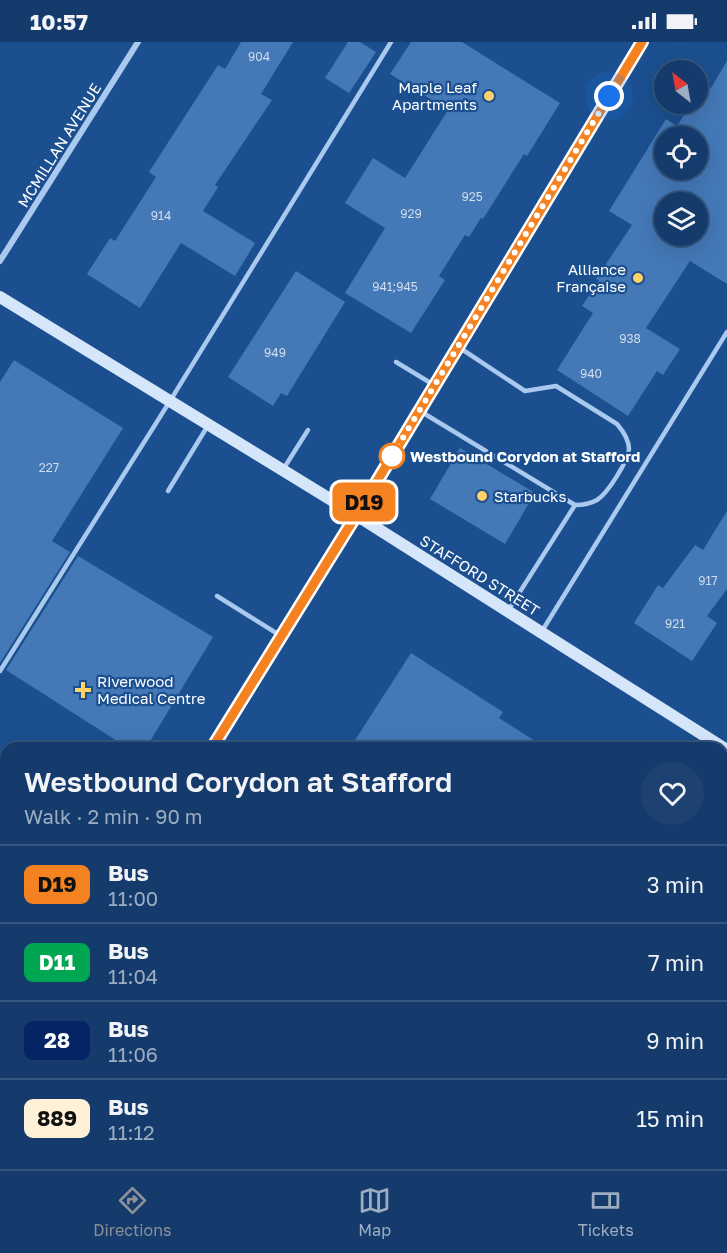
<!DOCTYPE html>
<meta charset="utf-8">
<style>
body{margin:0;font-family:"Golos Text",sans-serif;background:#1d4271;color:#f1f3f6;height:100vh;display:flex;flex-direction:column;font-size:22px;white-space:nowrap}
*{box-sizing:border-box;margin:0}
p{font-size:20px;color:#9dadc1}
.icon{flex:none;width:33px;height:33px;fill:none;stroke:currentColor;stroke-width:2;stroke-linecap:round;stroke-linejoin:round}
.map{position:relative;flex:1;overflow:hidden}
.side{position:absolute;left:0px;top:700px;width:728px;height:428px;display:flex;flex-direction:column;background:#143b6b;border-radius:18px 18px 0 0;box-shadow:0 6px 24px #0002,0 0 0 2px #33557e}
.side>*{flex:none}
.badge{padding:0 12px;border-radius:9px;font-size:21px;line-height:39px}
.needle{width:39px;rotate:329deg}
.fabs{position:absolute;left:654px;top:18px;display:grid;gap:12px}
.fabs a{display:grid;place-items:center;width:54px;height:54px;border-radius:50%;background:#143b6b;box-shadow:0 6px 24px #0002,0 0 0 2px #33557e;font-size:30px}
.you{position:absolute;width:30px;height:30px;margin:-15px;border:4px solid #fff;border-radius:50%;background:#1a73e8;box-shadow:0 0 0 9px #1a73e833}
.map>.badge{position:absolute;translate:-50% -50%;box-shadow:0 0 0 3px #fff}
.round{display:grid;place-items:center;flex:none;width:63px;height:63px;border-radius:32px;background:#1d4271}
.head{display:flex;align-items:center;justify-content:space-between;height:102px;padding:0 24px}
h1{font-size:28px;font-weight:600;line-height:45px}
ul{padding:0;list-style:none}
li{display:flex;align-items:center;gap:18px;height:78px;padding:0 24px;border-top:2px solid #33557e}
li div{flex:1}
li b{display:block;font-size:22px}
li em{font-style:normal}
li .badge{min-width:66px;font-weight:700;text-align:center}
.status{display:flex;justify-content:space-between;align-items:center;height:42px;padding:0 30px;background:#143b6b;direction:ltr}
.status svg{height:16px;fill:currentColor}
.menu{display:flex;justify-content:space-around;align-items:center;height:84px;border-top:2px solid #33557e;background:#143b6b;font-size:16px;color:#9dadc1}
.menu a{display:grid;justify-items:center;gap:3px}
.menu .selected{color:#8c9099}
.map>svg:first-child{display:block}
</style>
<div class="status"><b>10:57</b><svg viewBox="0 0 49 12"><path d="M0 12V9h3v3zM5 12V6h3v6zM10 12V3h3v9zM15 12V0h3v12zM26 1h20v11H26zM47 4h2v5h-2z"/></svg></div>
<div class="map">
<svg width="727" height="1127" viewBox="0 0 727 1127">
<rect width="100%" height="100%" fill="#1b4f8f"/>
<!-- building -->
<g fill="#4478b7" fill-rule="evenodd">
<polygon points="241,0 293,0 261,52 272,58 215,143 218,145 203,169 255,201 235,234 181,201 140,266 87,232 110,196 115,199 156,135 149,130 218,23 225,27"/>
<polygon points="348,0 360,0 376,10 349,51 325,36"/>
<polygon points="411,0 462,0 560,61 527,114 524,112 483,177 481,176 469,195 465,193 439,234 445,238 411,291 345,251 385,186 345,161 373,116 405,136 448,68 390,32"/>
<path d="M 727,19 L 727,242 L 690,219 L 646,286 L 680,307 L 663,333 L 657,329 L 628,374 L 557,328 L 593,271 L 582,264 L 599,239 L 596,237 L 632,183 L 609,169 L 666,77 L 677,84 L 691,62 L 698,62 L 698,52 L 704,42 L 711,46 ZM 664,94 L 698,94 L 698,128 L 664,128 ZM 664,160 L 698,160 L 698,194 L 664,194 Z"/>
<polygon points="296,229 345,260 287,354 281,351 273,364 228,335"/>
<polygon points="14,318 123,386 52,499 70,510 0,621 0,340"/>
<polygon points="460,406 535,451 505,502 430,457"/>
<polygon points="727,469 727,547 707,574 717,581 692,619 634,581 658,543 663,546 695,503 703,508"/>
<polygon points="78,514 213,595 146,706 128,706 6,628"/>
<polygon points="411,611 503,670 499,676 546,706 350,706"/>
</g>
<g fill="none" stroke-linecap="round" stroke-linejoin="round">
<!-- lane -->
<g stroke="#a9c9ee" stroke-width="4.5">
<polyline points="396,320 434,343"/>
<path d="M 420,369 L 575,463 C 583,463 590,462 597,458 C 608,451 628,419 629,407 C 629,397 623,389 617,382 L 556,344 L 525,349 L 460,306"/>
<polyline points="284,426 308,388"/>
<polyline points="168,449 207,385"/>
<polyline points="217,554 281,594"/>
<polyline points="509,567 575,463"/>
<polyline points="542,589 727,290"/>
<polyline points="0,629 170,359 391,0"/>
<polyline points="0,889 6,893"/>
<polyline points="722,1127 727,1119"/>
</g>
<!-- street -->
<g stroke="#a9c9ee" stroke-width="6">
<polyline points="0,219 138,0"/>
<polyline points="467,1127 470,1122"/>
</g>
<!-- secondary -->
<g stroke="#d6e6fa" stroke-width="12">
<polyline points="0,255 356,473 727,708"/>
<polyline points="212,706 356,473 642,0"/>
<polyline points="0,1049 6,1039"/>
</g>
</g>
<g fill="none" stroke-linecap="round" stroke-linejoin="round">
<!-- line casing -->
<g stroke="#fff" stroke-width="14">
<polyline id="line" points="212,706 365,459 642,0"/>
</g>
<!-- line -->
<use href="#line" stroke="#f58220" stroke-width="9"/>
<!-- walk -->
<polyline stroke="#fff" stroke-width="6" stroke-dasharray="0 10.8" points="392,414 609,54"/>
</g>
<!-- markers -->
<g fill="#ffd166" stroke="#1b4f8f" stroke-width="2">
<circle cx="489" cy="54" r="6"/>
<circle cx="638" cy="236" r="6"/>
<circle cx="482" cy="454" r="6"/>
<path d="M80 639h6v6h6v6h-6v6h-6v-6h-6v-6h6z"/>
</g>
<circle fill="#fff" stroke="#f58220" stroke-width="3" cx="392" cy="414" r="12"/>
<g text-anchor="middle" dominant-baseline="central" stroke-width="4.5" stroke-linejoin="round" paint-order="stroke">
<!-- number labels -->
<g font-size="12" fill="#d0dded">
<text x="259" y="14">904</text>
<text x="472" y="154">925</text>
<text x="411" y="171">929</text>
<text x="161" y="173">914</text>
<text x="395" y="244">941;945</text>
<text x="630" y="296">938</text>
<text x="275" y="310">949</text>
<text x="591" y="331">940</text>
<text x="49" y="425">227</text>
<text x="708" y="538">917</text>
<text x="675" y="581">921</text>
</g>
<!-- poi labels -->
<g font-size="15" fill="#fff" stroke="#1b4f8f" text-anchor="end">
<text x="477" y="45">Maple Leaf<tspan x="477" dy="17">Apartments</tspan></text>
<text x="626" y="227">Alliance<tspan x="626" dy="17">Française</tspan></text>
<text x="494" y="454" text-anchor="start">Starbucks</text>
<text x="97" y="639" text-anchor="start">Riverwood<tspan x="97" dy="17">Medical Centre</tspan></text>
</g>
<!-- street labels -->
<g font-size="15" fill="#fff" stroke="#1b4f8f">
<text transform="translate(59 103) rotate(-58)">MCMILLAN AVENUE</text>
<text transform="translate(480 533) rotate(32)">STAFFORD STREET</text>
</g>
<!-- stop labels -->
<g font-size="15" font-weight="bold" fill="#fff" stroke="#1b4f8f" text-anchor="start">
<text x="410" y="414">Westbound Corydon at Stafford</text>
</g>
</g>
</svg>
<div class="fabs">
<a><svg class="needle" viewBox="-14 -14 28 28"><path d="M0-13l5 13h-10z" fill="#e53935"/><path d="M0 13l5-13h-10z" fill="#9dadc1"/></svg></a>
<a><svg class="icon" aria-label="locate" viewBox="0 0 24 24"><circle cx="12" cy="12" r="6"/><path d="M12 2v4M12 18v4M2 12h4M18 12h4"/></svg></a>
<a><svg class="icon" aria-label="layers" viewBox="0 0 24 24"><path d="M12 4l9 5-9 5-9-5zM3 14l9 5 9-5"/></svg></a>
</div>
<div class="you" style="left:609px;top:54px"></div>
<b class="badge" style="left:364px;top:460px;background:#f58220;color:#111">D19</b>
<section class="side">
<div class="head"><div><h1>Westbound Corydon at Stafford</h1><p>Walk · 2 min · 90 m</p></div><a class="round"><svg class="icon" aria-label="heart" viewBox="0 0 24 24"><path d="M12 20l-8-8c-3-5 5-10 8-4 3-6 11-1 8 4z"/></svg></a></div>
<ul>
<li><span class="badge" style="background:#f58220;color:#111">D19</span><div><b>Bus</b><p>11:00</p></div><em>3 min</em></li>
<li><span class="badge" style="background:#00a651;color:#fff">D11</span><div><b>Bus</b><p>11:04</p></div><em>7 min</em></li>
<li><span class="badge" style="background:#052465;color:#fff">28</span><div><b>Bus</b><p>11:06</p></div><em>9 min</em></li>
<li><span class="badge" style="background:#fff0d8;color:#111">889</span><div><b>Bus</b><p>11:12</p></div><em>15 min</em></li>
</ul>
</section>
</div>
<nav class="menu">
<a class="selected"><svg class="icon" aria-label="directions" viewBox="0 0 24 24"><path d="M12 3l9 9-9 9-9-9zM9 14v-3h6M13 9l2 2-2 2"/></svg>Directions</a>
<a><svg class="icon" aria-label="map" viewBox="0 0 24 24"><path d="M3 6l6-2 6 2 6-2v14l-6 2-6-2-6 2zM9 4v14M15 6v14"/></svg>Map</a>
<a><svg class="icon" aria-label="tickets" viewBox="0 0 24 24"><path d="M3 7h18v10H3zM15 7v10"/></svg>Tickets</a>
</nav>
